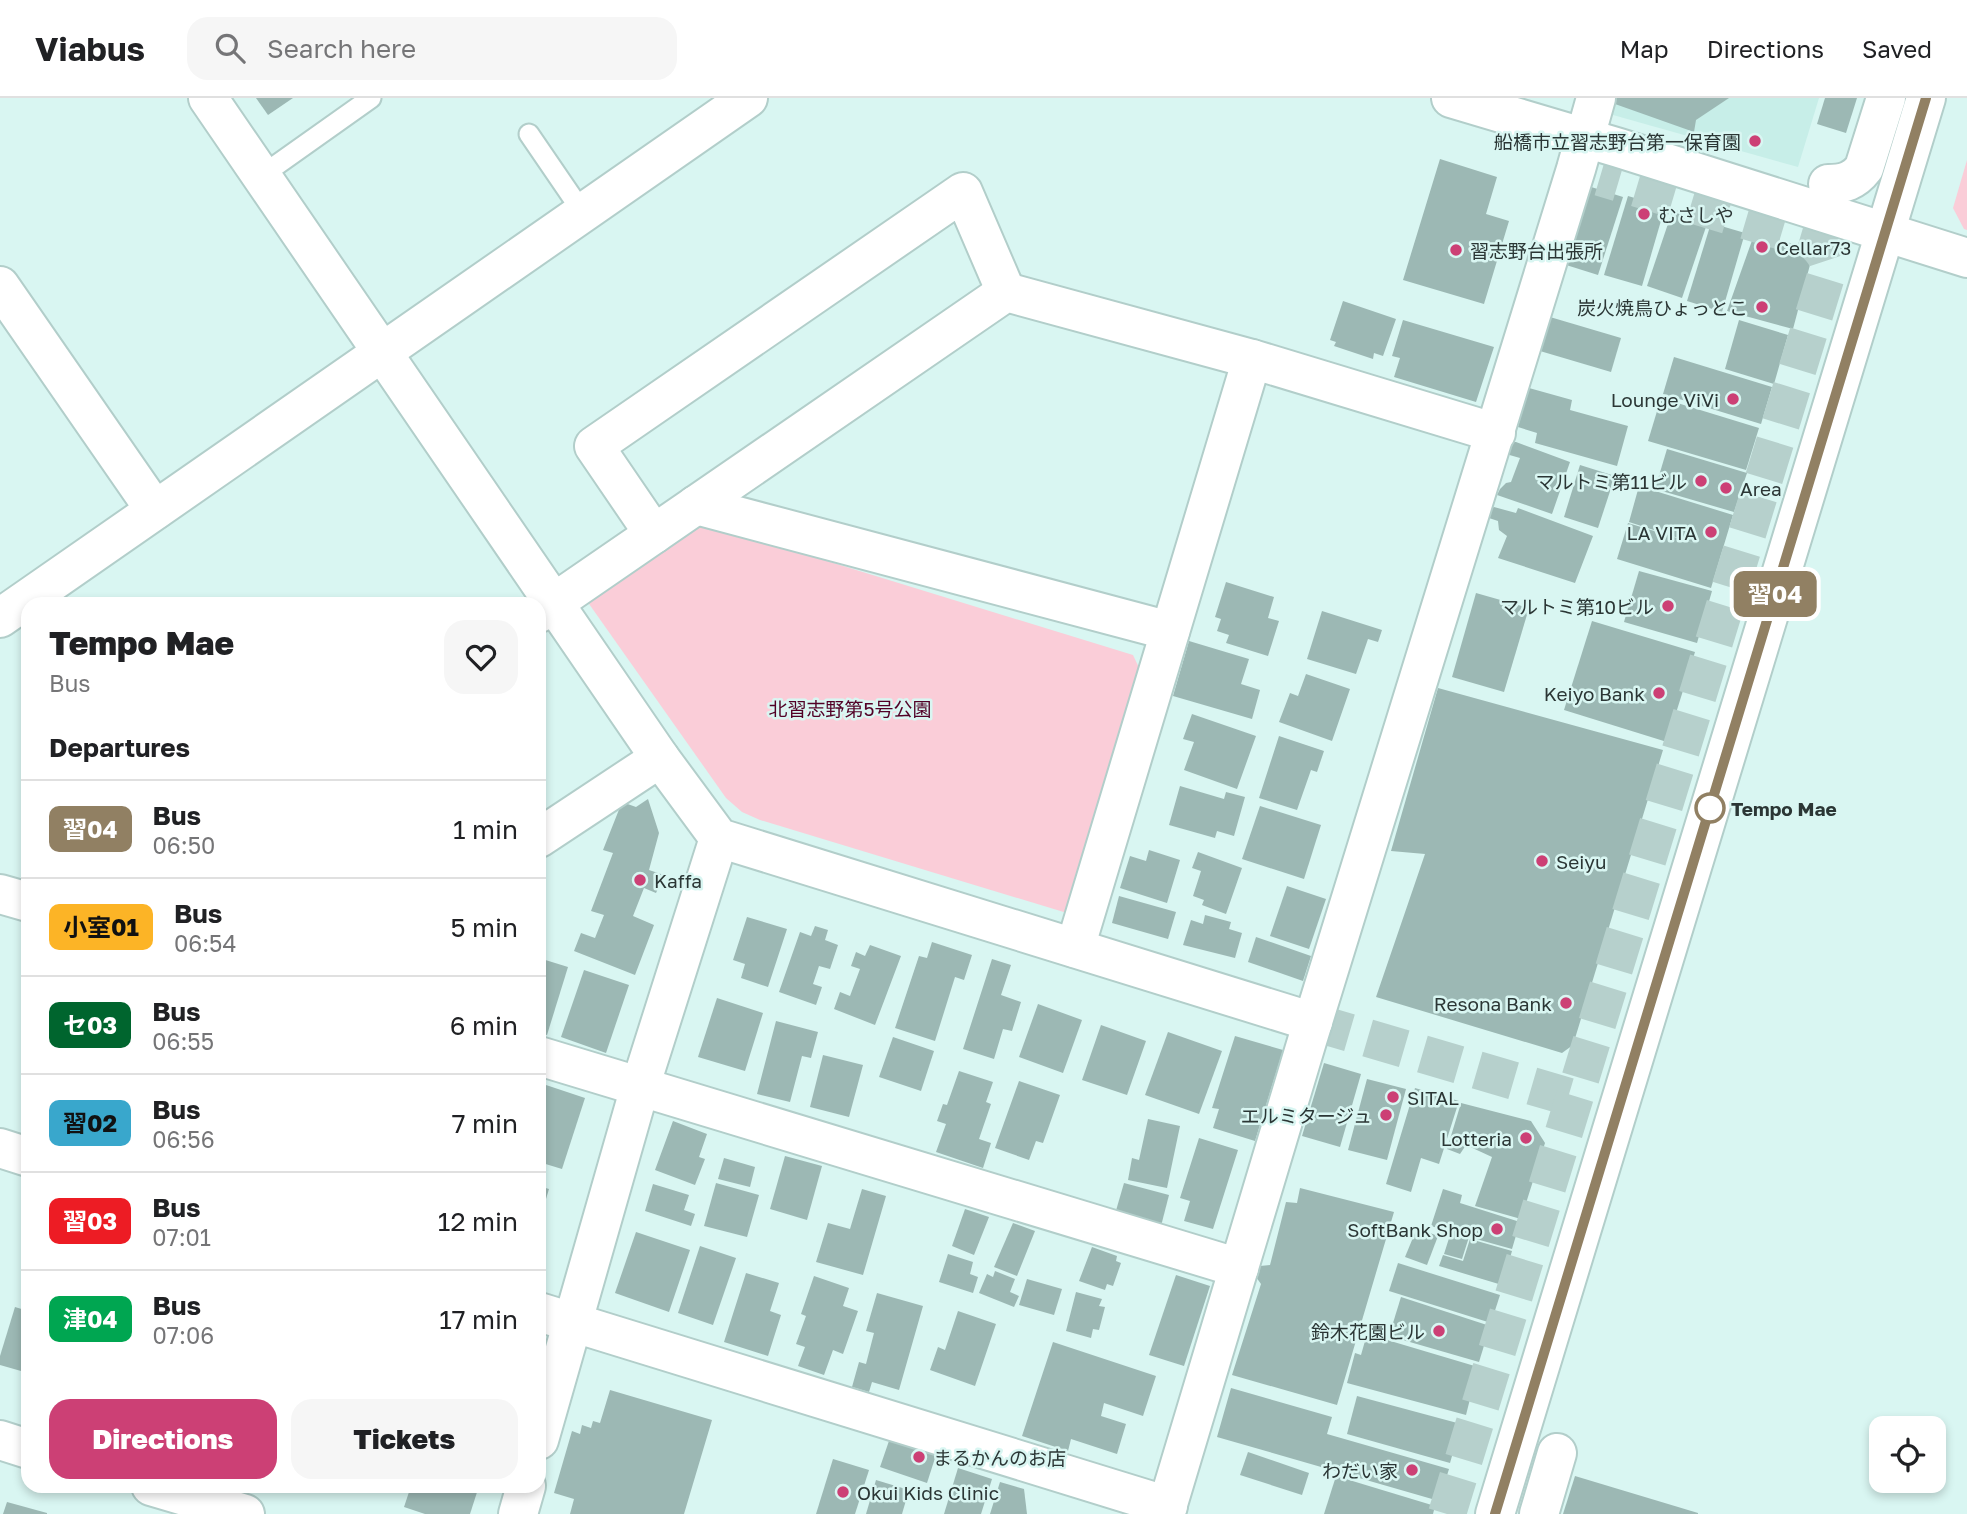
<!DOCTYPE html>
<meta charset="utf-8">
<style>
body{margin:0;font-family:"Golos Text","Noto Sans JP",sans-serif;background:#f6f6f6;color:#202124;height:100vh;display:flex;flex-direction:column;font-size:26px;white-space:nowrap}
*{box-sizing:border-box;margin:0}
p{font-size:23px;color:#757577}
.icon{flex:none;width:38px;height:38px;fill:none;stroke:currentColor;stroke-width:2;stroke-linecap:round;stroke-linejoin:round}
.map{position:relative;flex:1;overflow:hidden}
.panel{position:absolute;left:21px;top:499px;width:525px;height:896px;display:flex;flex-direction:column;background:#fff;border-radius:21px;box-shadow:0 4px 10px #0003}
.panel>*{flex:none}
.badge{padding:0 14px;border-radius:10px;font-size:24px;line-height:46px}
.tools{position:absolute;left:1869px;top:1318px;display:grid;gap:14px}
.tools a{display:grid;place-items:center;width:77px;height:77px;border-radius:14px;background:#fff;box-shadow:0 4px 10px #0003;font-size:35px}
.map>.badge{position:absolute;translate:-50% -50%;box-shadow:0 0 0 4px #fff}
h2{padding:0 28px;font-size:26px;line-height:63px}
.round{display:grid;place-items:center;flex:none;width:74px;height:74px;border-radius:21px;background:#f6f6f6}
.overview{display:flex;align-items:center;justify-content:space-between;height:119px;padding:0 28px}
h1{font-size:33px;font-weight:800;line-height:52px}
.button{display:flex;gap:14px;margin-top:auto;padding:14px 28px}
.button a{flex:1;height:80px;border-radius:21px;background:#cc4075;color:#fff;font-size:28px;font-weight:800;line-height:80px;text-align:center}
.button a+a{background:#f6f6f6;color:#202124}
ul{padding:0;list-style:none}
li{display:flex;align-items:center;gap:21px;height:98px;padding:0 28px;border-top:2px solid #e0e0e0}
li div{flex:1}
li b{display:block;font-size:26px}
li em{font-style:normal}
li .badge{min-width:77px;font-weight:700;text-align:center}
header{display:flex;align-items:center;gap:42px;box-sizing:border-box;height:98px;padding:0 35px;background:#fff;border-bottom:2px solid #e0e0e0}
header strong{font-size:33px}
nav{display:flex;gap:38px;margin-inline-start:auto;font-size:24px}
.search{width:490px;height:63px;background:#f6f6f6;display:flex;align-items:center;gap:18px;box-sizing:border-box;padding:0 24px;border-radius:21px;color:#757577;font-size:26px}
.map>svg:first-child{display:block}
</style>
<header>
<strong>Viabus</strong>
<div class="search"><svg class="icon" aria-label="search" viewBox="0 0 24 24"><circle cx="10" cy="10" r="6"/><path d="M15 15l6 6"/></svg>Search here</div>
<nav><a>Map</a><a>Directions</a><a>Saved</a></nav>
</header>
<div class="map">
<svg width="1967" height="1416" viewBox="0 0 1967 1416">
<rect width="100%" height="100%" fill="#d9f6f2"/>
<!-- built -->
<polygon fill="#c7eee8" points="1611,0 1819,0 1798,69 1613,17 1609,14"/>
<!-- green -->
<g fill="#facdd8">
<polygon points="1967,62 1967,132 1964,131 1953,110"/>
<polygon points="700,424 1133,557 1141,574 1067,815 760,722 742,714 726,700 587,503"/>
</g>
<!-- building -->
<g fill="#9cb8b4">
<polygon points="256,0 293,0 268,17"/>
<polygon points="1616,0 1729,0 1696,22 1694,34 1615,6"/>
<polygon points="1825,0 1857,0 1846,35 1817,26"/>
<polygon points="1440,61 1497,79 1486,116 1509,123 1484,206 1403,182"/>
<polygon points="1588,88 1623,99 1598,177 1563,166"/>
<polygon points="1628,98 1665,109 1642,188 1604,177"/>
<polygon points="1673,111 1708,123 1682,200 1647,188"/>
<polygon points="1711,125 1745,135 1722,214 1687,203"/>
<polygon points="1755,134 1793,146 1811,163 1793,231 1727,213"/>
<polygon points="1343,203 1396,221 1383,258 1374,255 1373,261 1334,248 1336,244 1330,242"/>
<polygon points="1550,219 1621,240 1611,274 1540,253"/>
<polygon points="1403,222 1494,249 1476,304 1394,279 1400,260 1392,258"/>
<polygon points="1739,222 1788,237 1774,286 1725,271"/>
<polygon points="1674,259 1772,289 1761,326 1663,296"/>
<polygon points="1529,290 1572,302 1570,312 1628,328 1617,368 1535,345 1537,335 1518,329"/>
<polygon points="1661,300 1759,330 1746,372 1648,343"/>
<polygon points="1511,344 1516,344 1570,364 1552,416 1497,397 1500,391 1506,385 1511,384 1520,360 1506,356"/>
<polygon points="1667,351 1747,375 1734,414 1655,391"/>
<polygon points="1580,367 1615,378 1598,430 1564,419"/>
<polygon points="1639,388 1733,417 1711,490 1617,461 1628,425 1700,447 1629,424"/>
<polygon points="1494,409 1516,415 1518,410 1593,438 1575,485 1498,460 1507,438 1499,432 1498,423 1489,420 1489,412"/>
<polygon points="1639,473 1712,493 1697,545 1624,524"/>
<polygon points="1226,484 1274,499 1268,520 1279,523 1268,558 1226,545 1229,537 1217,533 1221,521 1215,519"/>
<polygon points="1476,495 1529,510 1504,594 1452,579"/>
<polygon points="1322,513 1382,532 1378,544 1368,541 1356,576 1307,561"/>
<polygon points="1592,523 1695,554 1667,644 1564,612"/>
<polygon points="1189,543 1249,561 1241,586 1260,592 1252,621 1173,598"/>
<polygon points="1306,576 1350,591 1332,643 1279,624 1290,595 1298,598"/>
<polygon points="1438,590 1663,652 1573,947 1562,955 1376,899 1425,756 1391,753"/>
<polygon points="1192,616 1256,638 1237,691 1184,672 1194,644 1183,641"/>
<polygon points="1279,638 1324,653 1317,674 1311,672 1297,712 1259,700"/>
<polygon points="1180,688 1224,701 1226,694 1245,699 1234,738 1217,733 1215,740 1169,727"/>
<polygon points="648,701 659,735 649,772 664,777 656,795 644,790 633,818 654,827 635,877 574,853 581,835 595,840 604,817 591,813 613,755 603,752 622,704 636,709"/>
<polygon points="1260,708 1321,727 1304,781 1242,761"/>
<polygon points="1149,752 1180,762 1167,805 1120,790 1130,758 1146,763"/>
<polygon points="1198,754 1242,770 1226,816 1202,807 1204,802 1193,798 1201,773 1192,770"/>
<polygon points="1287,788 1326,801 1309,851 1270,838"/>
<polygon points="1119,798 1176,814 1168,841 1112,825"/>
<polygon points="1205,817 1231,824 1229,831 1242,835 1235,860 1183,847 1191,822 1203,826"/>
<polygon points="747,819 787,831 768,889 741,880 745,866 733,862"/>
<polygon points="815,828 828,832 825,842 838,847 830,871 819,868 813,886 822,889 816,907 779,894 800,834 811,838"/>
<polygon points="1256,839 1311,858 1303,883 1248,864"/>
<polygon points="932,844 972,857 964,882 955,879 935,943 895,930 919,858 927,860"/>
<polygon points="870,847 901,858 875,927 834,911 840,894 850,898 860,871 851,868 856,854 865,858"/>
<polygon points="539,860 568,869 547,937 539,935"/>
<polygon points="992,861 1011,867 1001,897 1021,904 1012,933 1003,931 994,961 963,951"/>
<polygon points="584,872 629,887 606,955 561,939"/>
<polygon points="717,900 763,915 745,973 698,959"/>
<polygon points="1038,906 1082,922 1063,975 1019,959"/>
<polygon points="776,923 818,934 811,960 802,958 790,1004 757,996"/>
<polygon points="1101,927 1146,943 1127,997 1082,982"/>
<polygon points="1168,934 1222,953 1199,1016 1145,997"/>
<polygon points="1235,938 1283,952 1255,1043 1213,1030 1219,1011 1212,1010"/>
<polygon points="893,939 934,953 921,993 879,979"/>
<polygon points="823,957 863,967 849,1019 810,1009"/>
<polygon points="1324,965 1361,976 1340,1049 1302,1038"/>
<polygon points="959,973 993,984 986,1004 991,1006 979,1041 991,1045 983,1070 936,1054 946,1026 937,1023 943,1006 947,1007"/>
<polygon points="1367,981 1406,991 1387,1062 1348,1052"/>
<polygon points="1019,983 1060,997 1043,1045 1036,1043 1029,1062 995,1050"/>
<polygon points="546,987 585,1000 562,1071 539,1064 539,1007"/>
<polygon points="1415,990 1459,1003 1439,1066 1421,1060 1411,1094 1386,1086"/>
<polygon points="1461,1005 1531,1023 1545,1045 1521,1121 1475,1108 1492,1059 1466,1047 1460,1056 1447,1051"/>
<polygon points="1148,1021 1180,1028 1167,1090 1128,1082 1132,1060 1139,1062"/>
<polygon points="673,1023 707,1036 699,1059 705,1061 695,1087 655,1072"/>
<polygon points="1199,1040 1238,1052 1213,1131 1184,1123 1190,1103 1180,1100"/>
<polygon points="785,1058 822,1068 807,1122 770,1111"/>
<polygon points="724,1060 755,1069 750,1089 718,1081"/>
<polygon points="716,1085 759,1097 747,1139 704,1128"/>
<polygon points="1124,1085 1169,1097 1161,1128 1115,1116"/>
<polygon points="653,1086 689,1097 684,1112 695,1116 691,1128 645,1113"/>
<polygon points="539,1088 549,1091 540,1121 539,1121"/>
<polygon points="1300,1090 1394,1114 1337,1307 1232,1277 1261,1186 1256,1179 1256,1173 1260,1168 1270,1167 1286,1104 1297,1105"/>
<polygon points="862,1091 886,1098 863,1177 816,1164 828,1125 850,1131"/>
<polygon points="1443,1091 1462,1097 1460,1105 1520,1124 1512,1151 1469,1139 1462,1161 1444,1156 1451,1134 1431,1128"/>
<polygon points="965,1111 989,1119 974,1157 952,1148"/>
<polygon points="1013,1125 1035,1133 1017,1178 994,1169"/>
<polygon points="1417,1130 1438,1138 1427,1167 1405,1159"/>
<polygon points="636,1134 690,1152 669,1214 615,1195"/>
<polygon points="1470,1141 1512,1153 1502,1187 1439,1168 1443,1157 1463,1163"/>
<polygon points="700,1148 736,1160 713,1227 678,1215"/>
<polygon points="1092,1149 1117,1158 1116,1163 1121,1165 1113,1188 1107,1186 1105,1192 1079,1183"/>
<polygon points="948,1156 973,1164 970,1176 978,1179 973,1195 939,1184"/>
<polygon points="1398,1165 1500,1197 1491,1225 1389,1193"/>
<polygon points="995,1173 1015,1181 1010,1194 1019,1198 1014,1209 979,1195 987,1176 993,1179"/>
<polygon points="746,1175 779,1185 770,1213 781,1217 768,1258 724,1244"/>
<polygon points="1176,1177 1210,1188 1184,1268 1149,1257"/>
<polygon points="814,1178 849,1190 843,1208 858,1213 843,1256 833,1252 824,1277 798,1268 805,1249 796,1246 806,1218 801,1216"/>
<polygon points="1027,1181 1062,1191 1054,1217 1019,1207"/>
<polygon points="1076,1194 1102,1201 1099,1208 1105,1209 1099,1232 1093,1231 1091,1240 1066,1233"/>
<polygon points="877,1195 923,1208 899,1292 872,1284 869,1294 852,1289 859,1264 866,1266 874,1235 866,1233"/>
<polygon points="1401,1199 1490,1228 1479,1264 1389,1238"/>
<polygon points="15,1209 28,1213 28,1275 0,1267 0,1258"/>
<polygon points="958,1213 996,1226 975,1288 930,1272 938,1249 945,1252"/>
<polygon points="1367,1236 1478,1269 1466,1317 1347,1285 1355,1255 1361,1257"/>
<polygon points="1053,1244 1156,1278 1143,1318 1104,1305 1101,1318 1126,1326 1117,1356 1071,1341 1068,1353 1022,1338"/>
<polygon points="1231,1290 1332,1319 1327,1336 1449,1371 1439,1403 1217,1339"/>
<polygon points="610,1292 712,1322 684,1416 570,1416 574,1401 554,1395 572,1333 580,1336 582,1327 591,1330 593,1323 600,1325"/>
<polygon points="1357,1298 1461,1326 1450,1365 1347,1336"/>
<polygon points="890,1340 936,1357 927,1385 880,1369"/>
<polygon points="1248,1354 1309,1375 1302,1397 1240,1377"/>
<polygon points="833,1361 869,1372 855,1416 816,1416"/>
<polygon points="958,1370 992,1381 981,1416 944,1416"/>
<polygon points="1336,1378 1435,1408 1433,1416 1324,1416"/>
<polygon points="1575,1378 1698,1415 1698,1416 1563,1416"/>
<polygon points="876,1382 909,1392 902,1416 866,1416"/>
<polygon points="1000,1384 1024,1391 1027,1416 990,1416"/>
<polygon points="411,1388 479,1388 470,1416 425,1416 404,1409"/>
<polygon points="7,1404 47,1415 47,1416 3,1416"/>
</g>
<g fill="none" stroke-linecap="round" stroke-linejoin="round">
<!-- street-tunnel -->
<g stroke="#b6d0cc" stroke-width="38" stroke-dasharray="38 19" stroke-linecap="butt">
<polyline points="1313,924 1573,1000"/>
<path d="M 1447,1416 L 1829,168 C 1827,156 1821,150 1812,142 L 1600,79"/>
</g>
<!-- lane casing -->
<g stroke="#b2ceca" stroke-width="23">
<g id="lane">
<polyline points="529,36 583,115"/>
<polyline points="261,78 371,0"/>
</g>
</g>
<!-- street casing -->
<g stroke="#b2ceca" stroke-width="42">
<g id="street">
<polyline points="208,0 660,660 719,740 1313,924"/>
<path d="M 1828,86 C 1844,86 1854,83 1864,70 L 1886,0"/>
<polyline points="0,188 155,412"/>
<polyline points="696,407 1170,533"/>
<polyline points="654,436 594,348 963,94 1006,194"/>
<polyline points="539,515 1006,194 1252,261 1496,335"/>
<polyline points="539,740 660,660"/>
<polyline points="0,796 28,804"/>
<polyline points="1075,850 1252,261"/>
<polyline points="539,958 1239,1170"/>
<polyline points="0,1050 28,1059"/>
<polyline points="539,1214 1168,1408"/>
<polyline points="539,1342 640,989 719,740"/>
<polyline points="518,1416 526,1388"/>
<polyline points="1165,1416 1307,943 1576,71 1596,0"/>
<polyline points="1539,1416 1557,1355"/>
</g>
</g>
<!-- secondary casing -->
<g stroke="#b2ceca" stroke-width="42">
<g id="secondary">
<polyline points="1451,0 1619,50 1967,160"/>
<polyline points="0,520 748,0"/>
<polyline points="0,1342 28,1351"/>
<polyline points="151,1388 245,1416"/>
<polyline points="1495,1416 1926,0"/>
</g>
</g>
<!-- lane -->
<use href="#lane" stroke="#fff" stroke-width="19"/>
<!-- street -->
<use href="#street" stroke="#fff" stroke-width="38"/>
<!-- secondary -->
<use href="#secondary" stroke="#fff" stroke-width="38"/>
</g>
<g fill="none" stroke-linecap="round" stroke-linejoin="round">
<!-- line casing -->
<g stroke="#fff" stroke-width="16">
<polyline id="line" points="1495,1416 1926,0"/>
</g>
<!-- line -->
<use href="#line" stroke="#918063" stroke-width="10"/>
</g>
<!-- markers -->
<g fill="#cc4075" stroke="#d9f6f2" stroke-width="2.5">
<circle cx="1755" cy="43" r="7"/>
<circle cx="1644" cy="116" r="7"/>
<circle cx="1762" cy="149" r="7"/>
<circle cx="1456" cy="152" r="7"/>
<circle cx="1762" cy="209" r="7"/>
<circle cx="1733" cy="301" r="7"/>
<circle cx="1701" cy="383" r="7"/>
<circle cx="1726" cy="390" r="7"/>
<circle cx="1711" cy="434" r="7"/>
<circle cx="1668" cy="508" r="7"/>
<circle cx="1659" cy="595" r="7"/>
<circle cx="1542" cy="763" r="7"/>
<circle cx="640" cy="782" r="7"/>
<circle cx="1566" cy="905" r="7"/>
<circle cx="1393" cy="999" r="7"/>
<circle cx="1386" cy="1017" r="7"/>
<circle cx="1526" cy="1040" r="7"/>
<circle cx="1497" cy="1131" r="7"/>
<circle cx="1439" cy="1233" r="7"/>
<circle cx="919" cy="1359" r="7"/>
<circle cx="1412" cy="1372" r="7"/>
<circle cx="843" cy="1394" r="7"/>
</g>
<circle fill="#fff" stroke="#918063" stroke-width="3.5" cx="1710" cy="710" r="14"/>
<g text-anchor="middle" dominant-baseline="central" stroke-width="5" stroke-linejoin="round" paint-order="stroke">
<!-- poi labels -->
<g font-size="19" fill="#2b3635" stroke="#d9f6f2" text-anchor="end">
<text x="1741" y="43">船橋市立習志野台第一保育園</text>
<text x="1658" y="116" text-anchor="start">むさしや</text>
<text x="1776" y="149" text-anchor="start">Cellar73</text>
<text x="1470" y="152" text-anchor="start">習志野台出張所</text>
<text x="1748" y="209">炭火焼鳥ひょっとこ</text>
<text x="1719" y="301">Lounge ViVi</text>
<text x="1687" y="383">マルトミ第11ビル</text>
<text x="1740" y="390" text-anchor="start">Area</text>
<text x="1697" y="434">LA VITA</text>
<text x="1654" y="508">マルトミ第10ビル</text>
<text x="1645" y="595">Keiyo Bank</text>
<text x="1556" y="763" text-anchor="start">Seiyu</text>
<text x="654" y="782" text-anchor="start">Kaffa</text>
<text x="1552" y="905">Resona Bank</text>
<text x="1407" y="999" text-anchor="start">SITAL</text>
<text x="1372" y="1017">エルミタージュ</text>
<text x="1512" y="1040">Lotteria</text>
<text x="1483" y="1131">SoftBank Shop</text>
<text x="1425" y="1233">鈴木花園ビル</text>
<text x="933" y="1359" text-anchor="start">まるかんのお店</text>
<text x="1398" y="1372">わだい家</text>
<text x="857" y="1394" text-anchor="start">Okui Kids Clinic</text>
</g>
<!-- park labels -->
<g font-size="19" fill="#520026" stroke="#d9f6f2">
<text x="850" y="610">北習志野第5号公園</text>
</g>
<!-- stop labels -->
<g font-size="19" font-weight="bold" fill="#2b3635" stroke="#d9f6f2" text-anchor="start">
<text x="1731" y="710">Tempo Mae</text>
</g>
</g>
</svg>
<div class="tools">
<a><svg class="icon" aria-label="locate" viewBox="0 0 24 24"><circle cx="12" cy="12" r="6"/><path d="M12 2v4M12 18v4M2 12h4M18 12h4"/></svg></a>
</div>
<b class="badge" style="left:1775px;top:496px;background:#918063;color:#fff">習04</b>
<section class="panel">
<div class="overview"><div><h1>Tempo Mae</h1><p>Bus</p></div><a class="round"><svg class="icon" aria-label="heart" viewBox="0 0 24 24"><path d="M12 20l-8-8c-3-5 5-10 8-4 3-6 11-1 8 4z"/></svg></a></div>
<h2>Departures</h2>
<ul>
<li><span class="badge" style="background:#918063;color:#fff">習04</span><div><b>Bus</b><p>06:50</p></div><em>1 min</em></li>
<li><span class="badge" style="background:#fcb426;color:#111">小室01</span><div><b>Bus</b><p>06:54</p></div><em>5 min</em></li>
<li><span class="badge" style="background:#00652e;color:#fff">セ03</span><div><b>Bus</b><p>06:55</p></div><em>6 min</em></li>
<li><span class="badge" style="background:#39a7cc;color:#111">習02</span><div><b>Bus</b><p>06:56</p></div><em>7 min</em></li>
<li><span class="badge" style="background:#ed1c24;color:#fff">習03</span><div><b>Bus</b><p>07:01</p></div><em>12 min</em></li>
<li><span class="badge" style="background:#00a651;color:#fff">津04</span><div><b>Bus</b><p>07:06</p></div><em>17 min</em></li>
</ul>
<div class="button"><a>Directions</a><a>Tickets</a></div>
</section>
</div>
